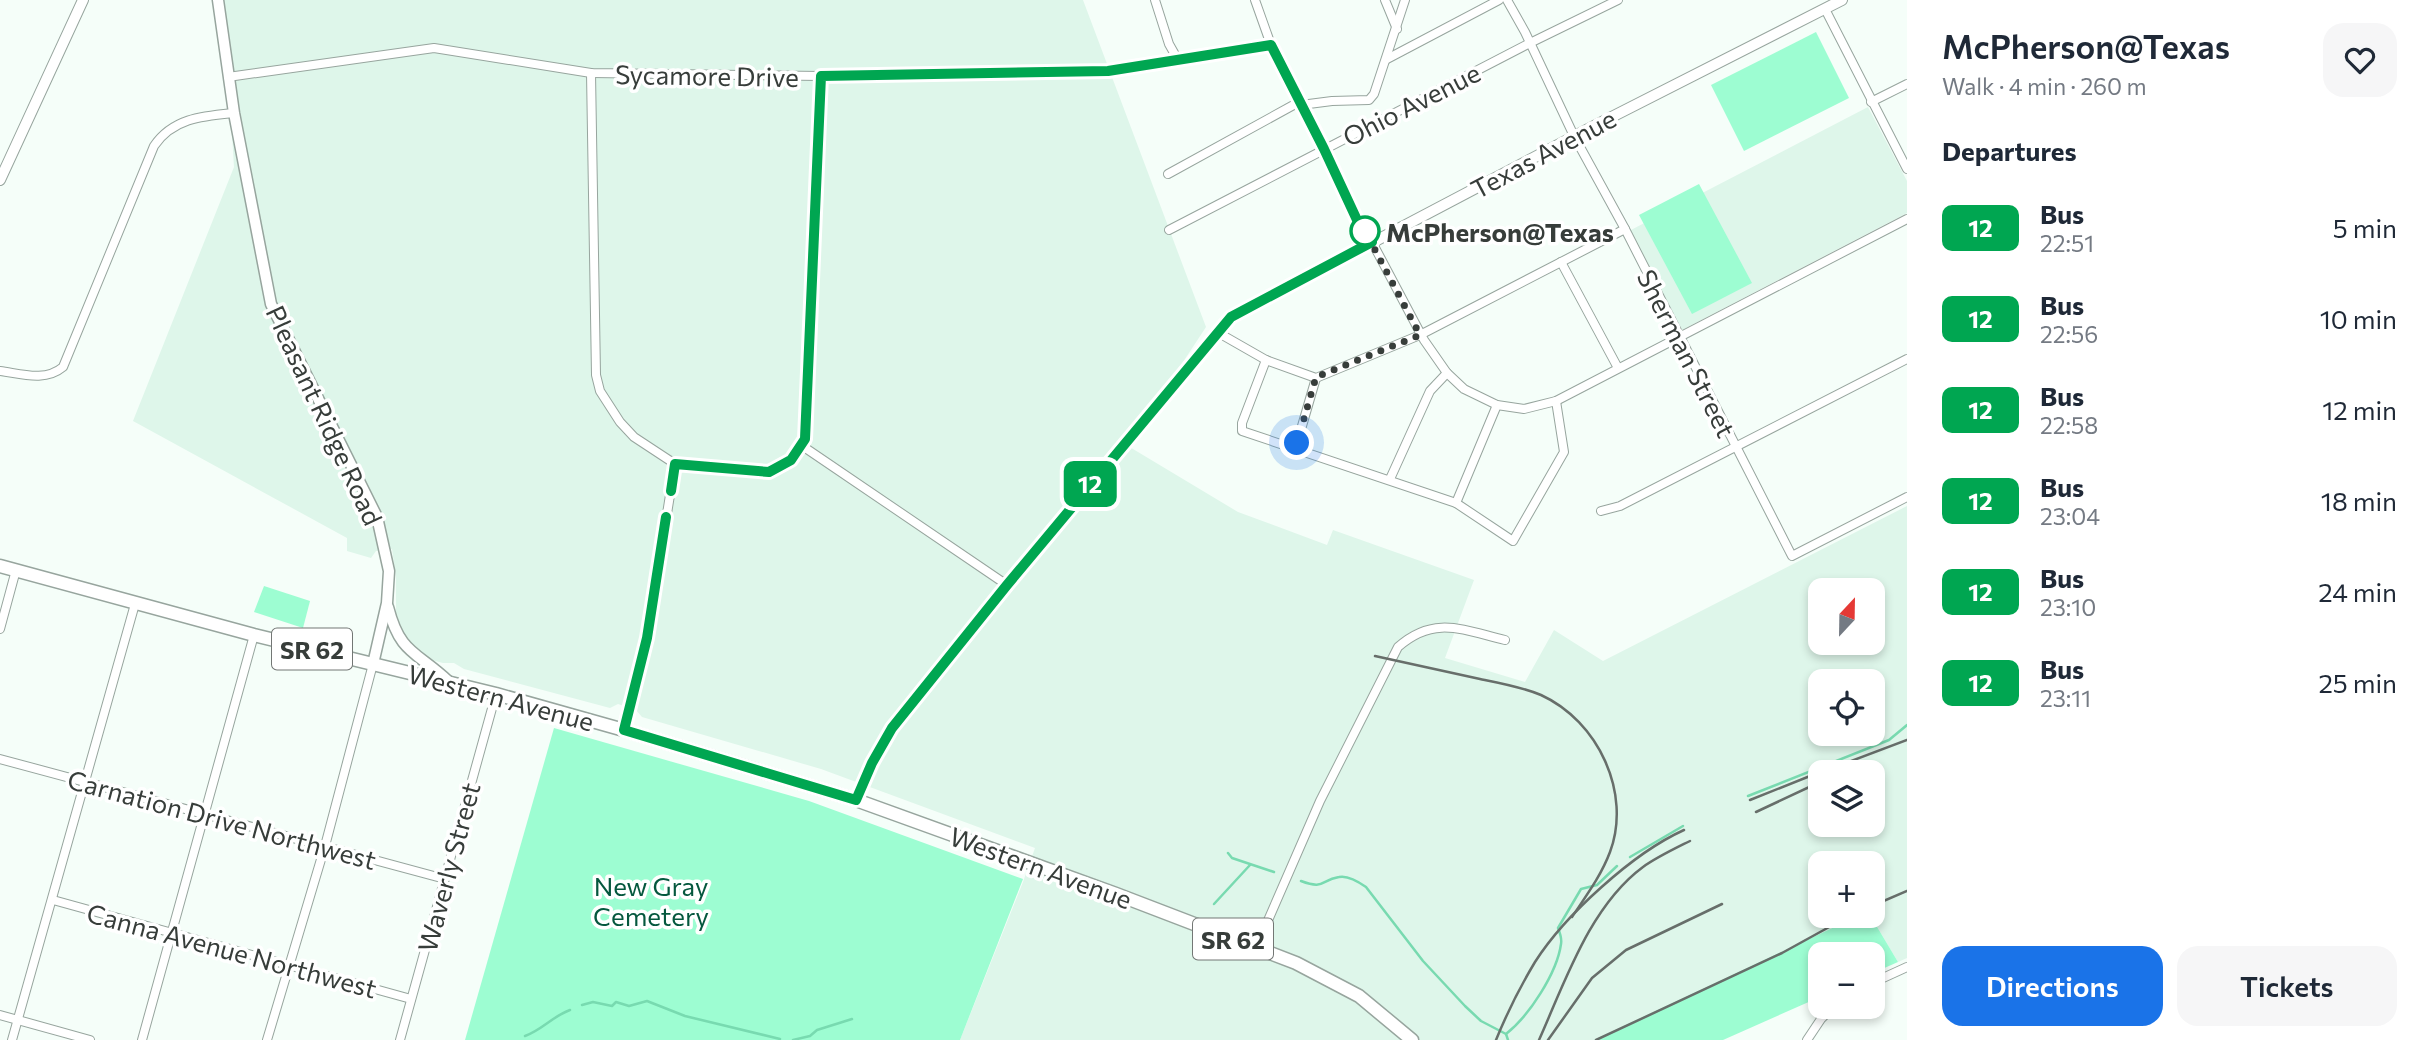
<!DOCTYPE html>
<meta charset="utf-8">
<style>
body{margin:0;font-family:Commissioner,sans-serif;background:#f6f6f7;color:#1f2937;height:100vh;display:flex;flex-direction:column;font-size:26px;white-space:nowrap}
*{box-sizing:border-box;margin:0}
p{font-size:23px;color:#747a83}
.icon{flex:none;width:38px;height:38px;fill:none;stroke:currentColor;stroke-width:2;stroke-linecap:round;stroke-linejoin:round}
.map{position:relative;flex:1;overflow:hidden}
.panel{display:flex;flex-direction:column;background:#fff;width:525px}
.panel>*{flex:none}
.badge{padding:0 14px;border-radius:10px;font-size:24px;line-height:46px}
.needle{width:46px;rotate:22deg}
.tools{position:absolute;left:1808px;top:578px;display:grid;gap:14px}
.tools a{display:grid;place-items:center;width:77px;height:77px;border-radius:14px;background:#fff;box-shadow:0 4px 10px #0003;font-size:35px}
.you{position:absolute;width:35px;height:35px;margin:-18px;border:5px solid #fff;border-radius:50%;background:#1a73e8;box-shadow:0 0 0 10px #1a73e833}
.map>.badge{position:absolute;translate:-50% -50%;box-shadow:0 0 0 4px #fff}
h2{padding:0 35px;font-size:26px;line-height:63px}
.round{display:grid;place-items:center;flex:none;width:74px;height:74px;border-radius:21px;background:#f6f6f7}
.headline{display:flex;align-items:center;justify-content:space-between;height:119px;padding:0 35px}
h1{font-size:33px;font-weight:600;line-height:52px}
.primary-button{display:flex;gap:14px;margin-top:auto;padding:14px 35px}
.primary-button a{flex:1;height:80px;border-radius:21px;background:#1a73e8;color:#fff;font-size:28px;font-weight:600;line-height:80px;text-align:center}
.primary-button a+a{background:#f6f6f7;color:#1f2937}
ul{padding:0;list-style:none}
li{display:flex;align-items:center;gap:21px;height:91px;padding:0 35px}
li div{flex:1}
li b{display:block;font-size:26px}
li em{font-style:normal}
li .badge{min-width:77px;font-weight:700;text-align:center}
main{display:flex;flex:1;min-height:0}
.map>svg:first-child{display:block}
</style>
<main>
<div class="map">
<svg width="1907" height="1040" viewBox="0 0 1907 1040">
<rect width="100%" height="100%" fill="#f5fef9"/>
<!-- built -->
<g fill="#def6ea" fill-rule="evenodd">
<path d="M 224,0 L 1083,0 L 1206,327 L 1128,446 L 1238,512 L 1327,545 L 1333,530 L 1474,580 L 1445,658 L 1525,682 L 1554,630 L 1603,661 L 1907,506 L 1907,958 L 1898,962 L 1870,915 L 1872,915 L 1872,863 L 1820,863 L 1820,915 L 1860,915 L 1594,1040 L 960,1040 L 1023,882 L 1035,848 L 821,769 L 642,717 L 636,710 L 618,704 L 610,708 L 464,669 L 454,663 L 443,663 L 428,659 L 407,643 L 396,617 L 396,577 L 392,549 L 376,551 L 371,558 L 347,551 L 347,538 L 133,421 L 234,167 ZM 1820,590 L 1872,590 L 1872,642 L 1820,642 ZM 1820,681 L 1872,681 L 1872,733 L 1820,733 ZM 1820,772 L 1872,772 L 1872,824 L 1820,824 Z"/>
<polygon points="1868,107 1907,181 1907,213 1682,330 1629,231"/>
</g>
<!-- green -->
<g fill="#9dfdd2">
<polygon points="1816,32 1849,98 1744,151 1711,85"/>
<polygon points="1699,184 1752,283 1692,314 1639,215"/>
<polygon points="264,586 310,601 303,628 254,612"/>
<polygon points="554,728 809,801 1023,879 960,1040 465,1040"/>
<polygon points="1860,915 1870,915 1898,962 1873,973 1872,954 1820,954 1820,997 1723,1040 1594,1040"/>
</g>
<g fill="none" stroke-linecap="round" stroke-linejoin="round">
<!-- stream -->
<g stroke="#78dab0" stroke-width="2.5">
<polyline points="1748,796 1889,740 1907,725"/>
<polyline points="1228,853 1232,858 1274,872"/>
<polyline points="1630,857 1683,826"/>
<path d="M 1301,881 C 1325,890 1320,880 1339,877 C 1348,875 1359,882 1366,887 L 1423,961 L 1465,1006 L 1481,1021 L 1506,1034 L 1508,1040"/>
<polyline points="1214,904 1250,865"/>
<polyline points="582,1005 593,1002 612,1006 616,1002 629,1006 647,1001 685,1016 780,1039"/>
<path d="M 1506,1034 C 1529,1016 1557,973 1561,944 C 1562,939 1560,933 1558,928 L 1581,889 L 1597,885 L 1617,866"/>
<path d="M 525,1036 C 542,1030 553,1016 570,1010"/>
<polyline points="793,1040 810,1036 817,1030 852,1019"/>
</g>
<!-- minor casing -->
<g stroke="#97a59e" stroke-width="10">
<g id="minor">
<polyline points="1155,0 1169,44 1178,60"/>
<polyline points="1255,0 1271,45 1324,149 1357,220 1372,242 1424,340 1447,373 1464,389 1497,405 1524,409 1556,401 1907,219"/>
<polyline points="1385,0 1397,29"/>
<polyline points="1507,0 1525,32 1574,136 1625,229 1792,556 1907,497"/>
<polyline points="1825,9 1907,169"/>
<polyline points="1387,59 1499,0"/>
<polyline points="591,73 596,375 600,391 620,422 634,437 675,464 769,472 791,460 805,439 821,76"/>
<polyline points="228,77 434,48 591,73 821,76 1108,70 1271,45"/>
<polyline points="1871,102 1907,84"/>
<polyline points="1301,105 1332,101 1369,100 1374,94 1405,0"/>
<polyline points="1168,174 1299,102"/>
<polyline points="1169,230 1530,43 1618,0"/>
<polyline points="1561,262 1618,368"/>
<polyline points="1217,332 1266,360 1316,378 1420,335 1625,229"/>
<polyline points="1266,360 1242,423 1242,431 1456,503 1513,541 1564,452 1556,401"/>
<path d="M 0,371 C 22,374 45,382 63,367 L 154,146 C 173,118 203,116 234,113"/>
<polyline points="801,445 1007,585"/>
<polyline points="1295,450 1316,378"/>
<polyline points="1390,479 1430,391 1447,373"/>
<polyline points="1456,503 1497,405"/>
<polyline points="1601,511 1620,506 1907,359"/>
<polyline points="0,629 16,570"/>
<polyline points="624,730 647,638 675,464"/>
<polyline points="0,759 445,879"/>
<polyline points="53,900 411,999"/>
<path d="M 1256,948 L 1320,801 L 1398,647 C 1434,615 1463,630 1505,640"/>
<polyline points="1872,983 1907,967"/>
<polyline points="0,1015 90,1040"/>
<polyline points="12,1040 135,604"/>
<polyline points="142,1040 254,635"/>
<polyline points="267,1040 325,846 373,664"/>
<polyline points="400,1040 496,694"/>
<polyline points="1807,1040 1821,1019 1834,1006"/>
</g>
</g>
<!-- tertiary casing -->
<g stroke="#97a59e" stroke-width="12">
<g id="tertiary">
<polyline points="0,180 83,0"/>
<polyline points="856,800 872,763 892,728 980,618 1231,317 1590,128 1842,0"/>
</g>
</g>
<!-- secondary casing -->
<g stroke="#97a59e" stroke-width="13">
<g id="secondary">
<polyline points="218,0 234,113 271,304 377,517 389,571 387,603 373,664"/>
<path d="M 388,607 C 400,654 416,651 448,681"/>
</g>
</g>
<!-- primary casing -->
<g stroke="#97a59e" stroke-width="15">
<polyline id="primary" points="0,566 254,635 496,694 624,730 856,800 1116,894 1296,963 1359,996 1412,1040"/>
</g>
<!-- minor -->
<use href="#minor" stroke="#fff" stroke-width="8"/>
<!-- tertiary -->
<use href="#tertiary" stroke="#fff" stroke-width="10"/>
<!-- secondary -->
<use href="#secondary" stroke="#fff" stroke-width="10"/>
<!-- primary -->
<use href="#primary" stroke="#fff" stroke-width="12"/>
<!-- rail -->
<g stroke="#676e6a" stroke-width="2.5">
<path d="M 1375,656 C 1410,664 1445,671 1480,679 C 1500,683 1522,687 1541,695 C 1598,721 1632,793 1610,852 C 1601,876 1586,896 1572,917"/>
<polyline points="1822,772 1907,740"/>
<polyline points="1750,800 1820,772"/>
<polyline points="1756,812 1820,782"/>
<polyline points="1872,906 1907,891"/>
<path d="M 1496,1040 C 1507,1013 1520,987 1535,962 C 1565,915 1633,853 1684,830"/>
<path d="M 1539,1040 C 1565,982 1590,906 1643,867 C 1657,857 1674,849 1690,841"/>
<polyline points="1548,1040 1592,978 1626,950 1722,904"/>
<polyline points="1596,1040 1782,953 1851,915"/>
</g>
</g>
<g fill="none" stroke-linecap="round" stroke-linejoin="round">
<!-- line casing -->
<g stroke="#fff" stroke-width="16">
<polyline id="line" points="666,517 647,638 624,730 856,800 872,763 892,728 1007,585 1231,317 1372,242 1357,220 1324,149 1271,45 1108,71 821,76 805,439 791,460 769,472 675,464 671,491"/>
</g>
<!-- line -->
<use href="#line" stroke="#00a651" stroke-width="10"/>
<!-- walk -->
<polyline stroke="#373d3a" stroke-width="7" stroke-dasharray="0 12.6" points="1297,443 1316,377 1420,335 1365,231"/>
</g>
<!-- markers -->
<circle fill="#fff" stroke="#00a651" stroke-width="3.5" cx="1365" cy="231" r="14"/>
<g text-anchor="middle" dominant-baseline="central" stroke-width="7" stroke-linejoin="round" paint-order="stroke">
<!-- shield labels -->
<g fill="#fff" stroke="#737775" stroke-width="2">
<rect x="272" y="628.5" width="80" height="41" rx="5"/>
<rect x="1193" y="918.5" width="80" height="41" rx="5"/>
</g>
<g font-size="24" font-weight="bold" fill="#373d3a">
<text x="312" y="649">SR 62</text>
<text x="1233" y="939">SR 62</text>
</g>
<!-- street labels -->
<g font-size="26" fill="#373d3a" stroke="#fff">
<text transform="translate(707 75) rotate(1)">Sycamore Drive</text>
<text transform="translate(1411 104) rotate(-27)">Ohio Avenue</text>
<text transform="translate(1543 153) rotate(-28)">Texas Avenue</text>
<text transform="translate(1687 353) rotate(63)">Sherman Street</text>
<text transform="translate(325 415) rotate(65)">Pleasant Ridge Road</text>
<text transform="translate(501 697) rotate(15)">Western Avenue</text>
<text transform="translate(222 819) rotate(15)">Carnation Drive Northwest</text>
<text transform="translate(448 867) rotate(-75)">Waverly Street</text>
<text transform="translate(1041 867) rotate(20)">Western Avenue</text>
<text transform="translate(232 950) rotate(15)">Canna Avenue Northwest</text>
</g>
<!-- stop labels -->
<g font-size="26" font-weight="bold" fill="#373d3a" stroke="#fff" text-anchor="start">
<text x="1386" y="231">McPherson@Texas</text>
</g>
<!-- park labels -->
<g font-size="26" fill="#05583e" stroke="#fff">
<text x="651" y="885">New Gray<tspan x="651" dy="30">Cemetery</tspan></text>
</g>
</g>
</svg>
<div class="tools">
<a><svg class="needle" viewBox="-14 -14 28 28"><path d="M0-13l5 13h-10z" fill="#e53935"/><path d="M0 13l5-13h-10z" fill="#747a83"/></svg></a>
<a><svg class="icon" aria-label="locate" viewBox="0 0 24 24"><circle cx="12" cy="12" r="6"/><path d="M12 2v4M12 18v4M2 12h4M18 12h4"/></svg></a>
<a><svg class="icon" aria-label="layers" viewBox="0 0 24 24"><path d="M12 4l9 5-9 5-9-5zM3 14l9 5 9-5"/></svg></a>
<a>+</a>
<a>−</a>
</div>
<div class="you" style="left:1297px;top:443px"></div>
<b class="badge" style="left:1090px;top:484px;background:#00a651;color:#fff">12</b>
</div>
<section class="panel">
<div class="headline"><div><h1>McPherson@Texas</h1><p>Walk · 4 min · 260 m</p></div><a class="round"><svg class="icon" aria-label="heart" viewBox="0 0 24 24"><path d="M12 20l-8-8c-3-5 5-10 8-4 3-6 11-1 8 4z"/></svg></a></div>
<h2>Departures</h2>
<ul>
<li><span class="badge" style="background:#00a651;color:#fff">12</span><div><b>Bus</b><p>22:51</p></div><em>5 min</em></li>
<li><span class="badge" style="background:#00a651;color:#fff">12</span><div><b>Bus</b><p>22:56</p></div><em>10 min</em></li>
<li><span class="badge" style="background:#00a651;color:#fff">12</span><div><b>Bus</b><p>22:58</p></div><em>12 min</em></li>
<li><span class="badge" style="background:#00a651;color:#fff">12</span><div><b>Bus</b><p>23:04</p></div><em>18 min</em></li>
<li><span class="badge" style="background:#00a651;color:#fff">12</span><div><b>Bus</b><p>23:10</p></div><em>24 min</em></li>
<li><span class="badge" style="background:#00a651;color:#fff">12</span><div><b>Bus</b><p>23:11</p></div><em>25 min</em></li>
</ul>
<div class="primary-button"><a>Directions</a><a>Tickets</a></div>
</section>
</main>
